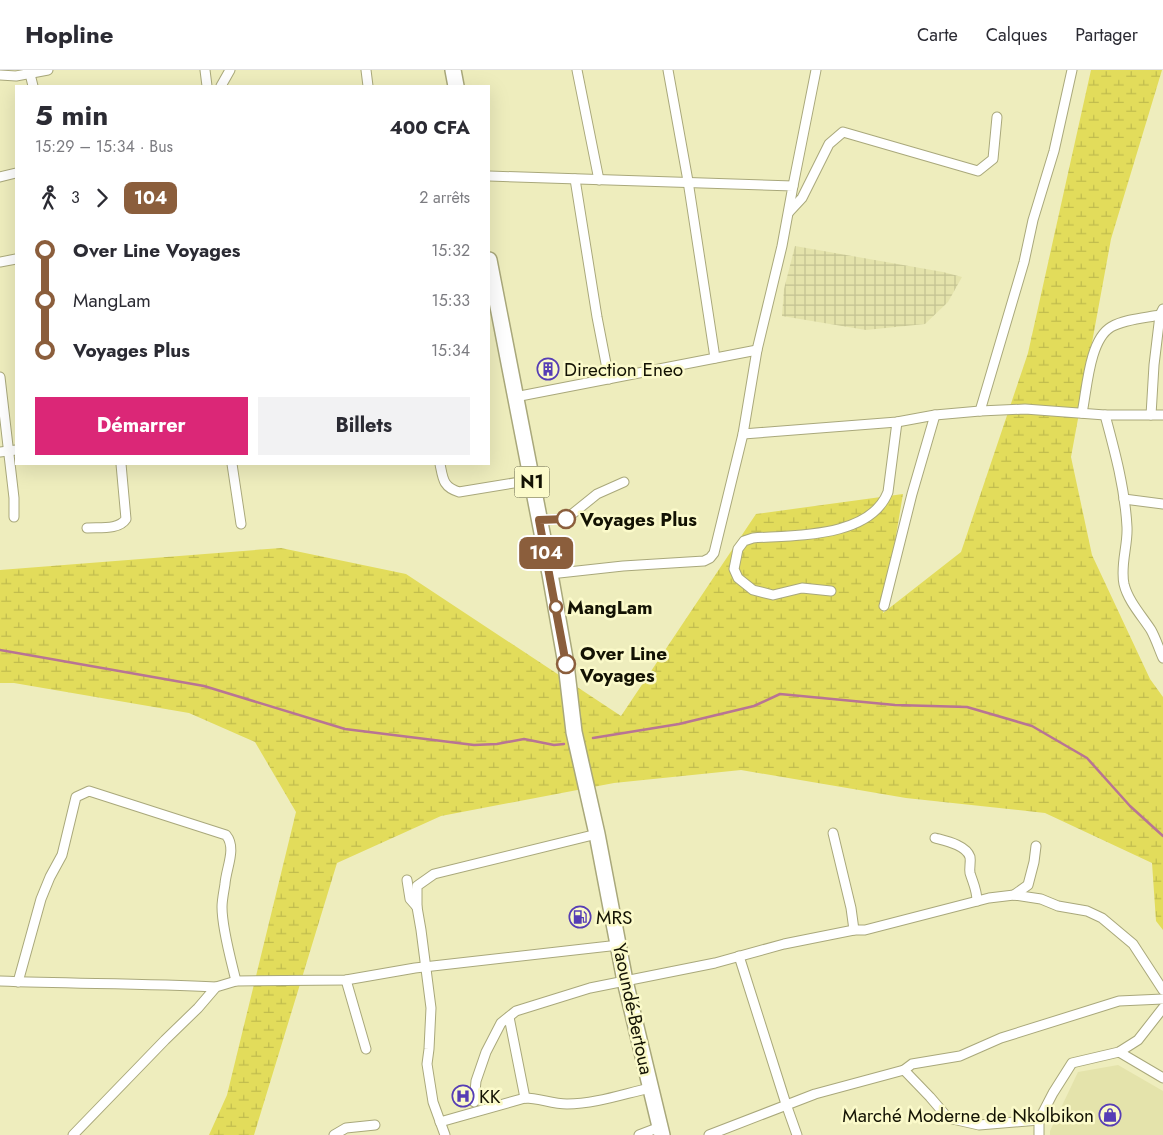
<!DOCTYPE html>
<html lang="fr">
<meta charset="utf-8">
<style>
body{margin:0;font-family:Jost,sans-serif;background:#f2f2f3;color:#2b2b33;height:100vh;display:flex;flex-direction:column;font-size:19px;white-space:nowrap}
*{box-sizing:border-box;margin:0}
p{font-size:16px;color:#7c7c81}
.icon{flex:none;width:28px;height:28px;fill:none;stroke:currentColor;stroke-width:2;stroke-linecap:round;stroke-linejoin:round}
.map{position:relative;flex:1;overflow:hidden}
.drawer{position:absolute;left:15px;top:15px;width:475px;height:380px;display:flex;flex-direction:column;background:#fff;border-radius:0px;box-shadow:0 5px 20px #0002}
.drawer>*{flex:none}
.badge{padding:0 10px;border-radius:8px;font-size:18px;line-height:32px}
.map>.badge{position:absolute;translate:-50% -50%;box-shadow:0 0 0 2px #fff}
.legs{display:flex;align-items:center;gap:8px;height:55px;padding:0 20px;font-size:16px}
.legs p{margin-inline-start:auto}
.summary{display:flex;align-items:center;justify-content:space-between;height:85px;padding:0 20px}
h1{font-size:28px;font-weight:700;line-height:38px}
.primary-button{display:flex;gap:10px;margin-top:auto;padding:10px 20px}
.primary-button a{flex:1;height:58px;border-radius:0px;background:#db2777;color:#fff;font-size:20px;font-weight:700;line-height:58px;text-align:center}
.primary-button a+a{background:#f2f2f3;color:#2b2b33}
ul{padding:0 20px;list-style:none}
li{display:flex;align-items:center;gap:18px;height:50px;font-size:19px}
li i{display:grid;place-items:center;width:8px;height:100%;margin:0 6px;background:currentColor}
li i::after{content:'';width:12px;height:12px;margin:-6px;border:4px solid;border-radius:50%;background:#fff}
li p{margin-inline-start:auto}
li:first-child i{background:linear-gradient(#0000 50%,currentColor 0)}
li:last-child i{background:linear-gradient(currentColor 50%,#0000 0)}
header{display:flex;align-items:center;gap:30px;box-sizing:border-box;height:70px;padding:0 25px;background:#fff;border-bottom:1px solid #e1e1e2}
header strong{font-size:24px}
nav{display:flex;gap:28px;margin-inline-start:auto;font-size:18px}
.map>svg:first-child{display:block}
</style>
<header>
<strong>Hopline</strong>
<nav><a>Carte</a><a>Calques</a><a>Partager</a></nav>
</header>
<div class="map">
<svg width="1163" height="1065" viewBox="0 0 1163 1065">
<defs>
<pattern id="industrial-grid" width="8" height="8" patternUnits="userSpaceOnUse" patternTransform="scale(1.25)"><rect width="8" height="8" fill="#e4e3ab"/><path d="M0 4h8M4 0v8" fill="none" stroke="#c3c292"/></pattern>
<pattern id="wetland-marsh" width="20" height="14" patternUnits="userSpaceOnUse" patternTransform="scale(1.25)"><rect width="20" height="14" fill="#e2dc5b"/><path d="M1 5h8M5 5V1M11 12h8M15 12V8" fill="none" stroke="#c1bc4e"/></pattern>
</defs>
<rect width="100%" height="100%" fill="#eeedbd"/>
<!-- built -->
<polygon fill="#e4e3ab" points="1118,995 1163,1021 1163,1065 1050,1065 1050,1061 1078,1002"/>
<!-- industrial -->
<polygon fill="url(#industrial-grid)" points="795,176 943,202 962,207 948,232 925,254 866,260 782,246 784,219"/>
<!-- wetland -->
<polygon fill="url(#wetland-marsh)" points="1091,0 1162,0 1111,169 1071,387 1092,485 1150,609 1163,627 1163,860 1156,851 1152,793 1045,743 906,728 741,700 614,713 441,746 337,793 254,1065 209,1065 227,1025 296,742 255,672 189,643 14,613 0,613 0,500 281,478 406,504 621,646 756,444 903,424 883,543 961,482 1028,283"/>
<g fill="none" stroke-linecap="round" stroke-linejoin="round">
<!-- stream -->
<g stroke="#b87494" stroke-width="2.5">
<polyline points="0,580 204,616 345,659 474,675 497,674 524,669 554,675 564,674"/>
<polyline points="593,668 679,654 754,636 780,624 895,635 967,637 1032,656 1087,688 1130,736 1163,766"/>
</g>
<!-- minor casing -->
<g stroke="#a9a87b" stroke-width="11">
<g id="minor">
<polyline points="205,0 207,16"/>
<polyline points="366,0 368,16"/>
<polyline points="577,0 599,110"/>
<polyline points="668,0 688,111 715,288"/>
<polyline points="30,4 33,16"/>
<polyline points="0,5 16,6 48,0"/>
<polyline points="221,16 230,0"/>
<polyline points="489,106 793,116 782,176 757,280 743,364 714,483 710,488 704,491 623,496 550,504"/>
<polyline points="0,107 16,103"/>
<polyline points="575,109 597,247 609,309"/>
<polyline points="793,116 816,0"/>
<polyline points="789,142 802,128 829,74 843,62 978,101 993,89 997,47"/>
<polyline points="0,192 16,189"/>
<polyline points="0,307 14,428 14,447"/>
<polyline points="515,327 757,280"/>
<polyline points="980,341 1024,192 1033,150 1054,81 1072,0"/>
<path d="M 1082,343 C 1087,320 1089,270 1111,257 C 1125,249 1144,248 1160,245"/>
<path d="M 1105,345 C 1115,382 1125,419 1127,457 C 1128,476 1120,495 1124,514 C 1128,531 1142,546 1151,560 C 1156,569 1159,579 1163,588"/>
<polyline points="1151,345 1154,295 1160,245 1163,239"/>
<polyline points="743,364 897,352 935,345 980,341 1025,339 1105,345 1163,345"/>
<polyline points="0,382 16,380"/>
<polyline points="232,394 241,454"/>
<path d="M 440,394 C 443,409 443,417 459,422 L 532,410"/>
<polyline points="1124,429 1163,434"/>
<polyline points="539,450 566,449 597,424 624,412"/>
<path d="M 87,458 C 99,457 119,460 126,449 L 121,394"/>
<path d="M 831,521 L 802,518 L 773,525 L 753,520 L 738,508 L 734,499 L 738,479 L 744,471 L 753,468 C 795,465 870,468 888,422 L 897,352"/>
<polyline points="884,536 912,424 935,345"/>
<polyline points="833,763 851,838 854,860"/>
<path d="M 935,768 C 946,771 966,775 970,787 C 971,792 969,798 970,803 C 973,813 977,820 977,831"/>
<polyline points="407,810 410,829 417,837"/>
<polyline points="1014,825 1028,815 1034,792 1036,776"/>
<polyline points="739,886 786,1034 797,1065"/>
<polyline points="346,910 366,979"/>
<path d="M 0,911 C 72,914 144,913 216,917"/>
<path d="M 18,912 L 41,829 L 50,807 L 62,785 L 76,727 L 89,721 L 226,765 C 237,778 226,798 225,814 C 224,821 222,830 222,837 C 222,859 231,890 236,911"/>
<polyline points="509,947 525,1028"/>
<polyline points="1119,982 1163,1008"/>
<polyline points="904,1000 912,994 960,986 1001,968 1119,931 1163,929"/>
<polyline points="474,1032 476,1011 486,982 501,953 516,941 590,918 715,893 784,874 854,860 865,860 989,828 1014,825 1041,829 1058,836 1087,841 1102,848 1133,874 1163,920"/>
<path d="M 440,1052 L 525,1028 C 539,1028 552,1034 567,1034 C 595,1034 623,1024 650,1018"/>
<polyline points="73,1065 165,970 198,938 216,917 236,911 346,910 415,898 619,875"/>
<polyline points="334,1065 346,1058 375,1055"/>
<polyline points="445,1065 433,1032 427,994 429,979 431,938 421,860 417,837 417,816 434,804 597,764"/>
<polyline points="639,1065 660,1057"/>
<polyline points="709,1065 815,1024 904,1000 930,1027 948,1048 979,1055 1039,1050"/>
<polyline points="1039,1065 1039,1050 1053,1023 1072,993 1119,982 1138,970 1163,938"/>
</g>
</g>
<!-- trunk casing -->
<g stroke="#a9a87b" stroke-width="18">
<g id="trunk">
<polyline points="453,0 456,16"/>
<polyline points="489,190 550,504 566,594 574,662 597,764 625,911 662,1065"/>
</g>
</g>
<!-- minor -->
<use href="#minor" stroke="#fff" stroke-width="9"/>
<!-- trunk -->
<use href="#trunk" stroke="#fff" stroke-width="15"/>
</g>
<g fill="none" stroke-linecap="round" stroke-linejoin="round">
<!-- line-1 casing -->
<g stroke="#fff" stroke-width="11">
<polyline id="line-1" points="566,449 539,450 566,594"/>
</g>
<!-- line-1 -->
<use href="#line-1" stroke="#8b5e3c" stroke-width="8"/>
</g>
<!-- icons -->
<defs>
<g id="building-ring" transform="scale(1.125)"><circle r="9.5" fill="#fbfaca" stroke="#563db5" stroke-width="1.5"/><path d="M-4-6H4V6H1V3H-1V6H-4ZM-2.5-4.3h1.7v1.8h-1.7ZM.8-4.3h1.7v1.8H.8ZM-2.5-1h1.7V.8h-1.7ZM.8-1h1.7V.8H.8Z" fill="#563db5"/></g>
<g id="fuel-ring" transform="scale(1.125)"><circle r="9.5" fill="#fbfaca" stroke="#563db5" stroke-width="1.5"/><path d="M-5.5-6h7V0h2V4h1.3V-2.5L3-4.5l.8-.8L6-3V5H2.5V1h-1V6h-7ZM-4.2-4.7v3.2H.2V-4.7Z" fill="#563db5"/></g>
<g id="hospital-ring" transform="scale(1.125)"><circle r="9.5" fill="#fbfaca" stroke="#563db5" stroke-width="1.5"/><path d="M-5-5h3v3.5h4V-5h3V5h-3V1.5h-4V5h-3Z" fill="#563db5"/></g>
<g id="shop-ring" transform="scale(1.125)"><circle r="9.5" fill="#fbfaca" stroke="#563db5" stroke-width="1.5"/><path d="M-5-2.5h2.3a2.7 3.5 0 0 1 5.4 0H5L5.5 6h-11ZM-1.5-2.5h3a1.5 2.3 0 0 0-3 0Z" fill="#563db5"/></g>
</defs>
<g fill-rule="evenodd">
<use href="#building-ring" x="548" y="299"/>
<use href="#fuel-ring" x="580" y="847"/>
<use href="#hospital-ring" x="463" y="1026"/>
<use href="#shop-ring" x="1110" y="1045"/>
</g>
<!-- markers -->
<g fill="#fff" stroke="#8b5e3c" stroke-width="2.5">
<circle cx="566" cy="449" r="9"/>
<circle cx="556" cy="537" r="6"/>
<circle cx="566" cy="594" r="9"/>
</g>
<g text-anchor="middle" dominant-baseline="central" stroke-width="5" stroke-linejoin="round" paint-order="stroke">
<!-- shield labels -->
<rect fill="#fbfaca" stroke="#59583f" stroke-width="1" x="514.5" y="396.5" width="35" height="31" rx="4"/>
<g font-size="18" font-weight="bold" fill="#131203">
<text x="532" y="412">N1</text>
</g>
<!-- poi labels -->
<g font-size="19" fill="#131203" stroke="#fbfaca" text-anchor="start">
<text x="564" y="299">Direction Eneo</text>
<text x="596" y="847">MRS</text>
<text x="479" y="1026">KK</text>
<text x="1094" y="1045" text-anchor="end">Marché Moderne de Nkolbikon</text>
</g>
<!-- stop labels -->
<g font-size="19" font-weight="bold" fill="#131203" stroke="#fbfaca" text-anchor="start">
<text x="580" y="449">Voyages Plus</text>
<text x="567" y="537">MangLam</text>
<text x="580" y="583">Over Line<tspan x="580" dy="22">Voyages</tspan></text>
</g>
<!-- street labels -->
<g font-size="19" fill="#131203" stroke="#fbfaca">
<text transform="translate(633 939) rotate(78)">Yaoundé-Bertoua</text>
</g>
</g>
</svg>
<b class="badge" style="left:546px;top:483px;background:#8b5e3c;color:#fff">104</b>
<section class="drawer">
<div class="summary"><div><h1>5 min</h1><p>15:29 – 15:34 · Bus</p></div><b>400 CFA</b></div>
<div class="legs"><svg class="icon" aria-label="walk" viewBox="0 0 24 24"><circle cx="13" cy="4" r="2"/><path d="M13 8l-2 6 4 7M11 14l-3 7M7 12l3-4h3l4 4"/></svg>3<svg class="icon" aria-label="forward" viewBox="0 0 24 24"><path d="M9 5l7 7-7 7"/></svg><b class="badge" style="background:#8b5e3c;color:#fff">104</b><p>2 arrêts</p></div>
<ul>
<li><i style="color:#8b5e3c"></i><b>Over Line Voyages</b><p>15:32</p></li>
<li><i style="color:#8b5e3c"></i><span>MangLam</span><p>15:33</p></li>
<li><i style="color:#8b5e3c"></i><b>Voyages Plus</b><p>15:34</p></li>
</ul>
<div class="primary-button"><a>Démarrer</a><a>Billets</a></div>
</section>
</div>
